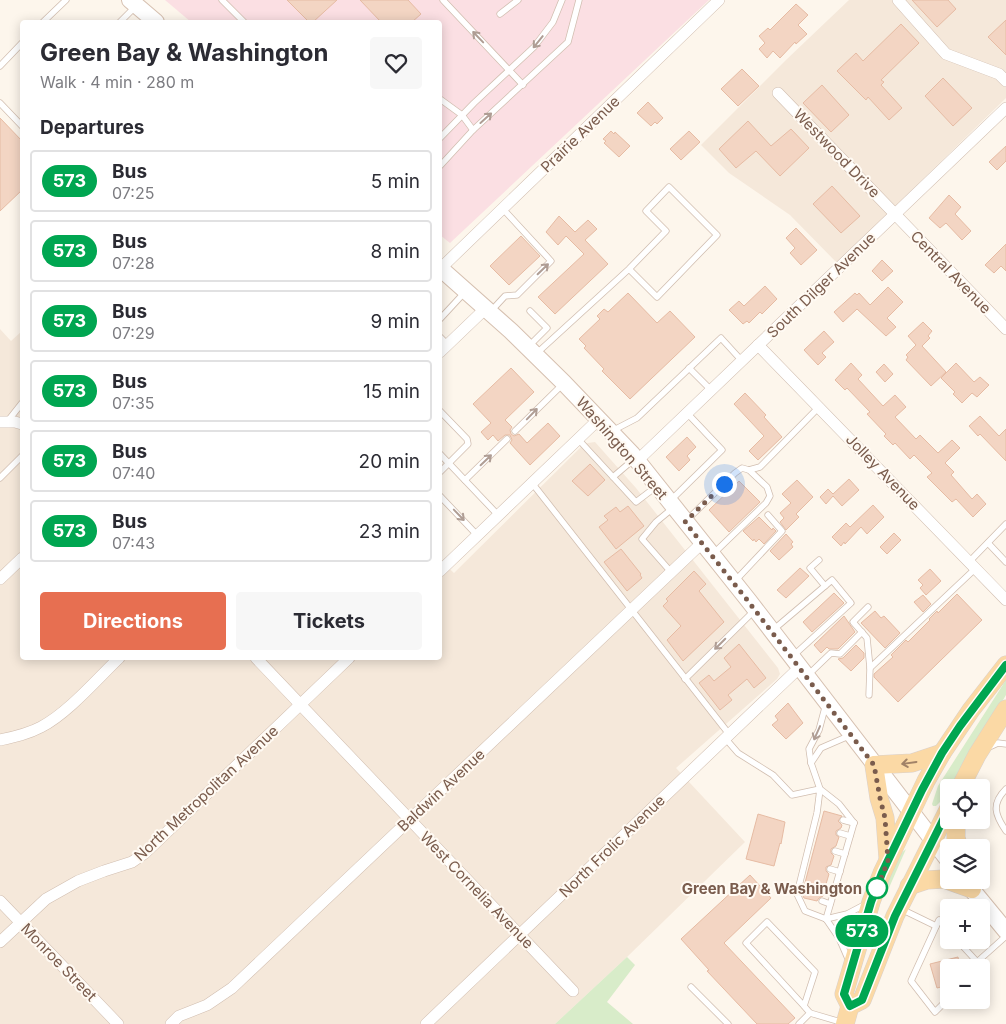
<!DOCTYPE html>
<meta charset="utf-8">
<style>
body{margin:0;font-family:Inter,sans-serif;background:#f7f7f7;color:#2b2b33;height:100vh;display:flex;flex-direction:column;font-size:19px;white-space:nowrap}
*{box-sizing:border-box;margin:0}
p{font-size:16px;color:#7c7c81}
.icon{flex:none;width:28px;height:28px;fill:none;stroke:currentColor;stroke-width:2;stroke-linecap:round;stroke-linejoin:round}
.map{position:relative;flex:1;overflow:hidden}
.sheet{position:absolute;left:20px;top:20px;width:422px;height:640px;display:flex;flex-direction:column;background:#fff;border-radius:5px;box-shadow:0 2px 12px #0003}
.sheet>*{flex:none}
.badge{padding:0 10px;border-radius:16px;font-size:18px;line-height:32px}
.tools{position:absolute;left:940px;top:779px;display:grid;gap:10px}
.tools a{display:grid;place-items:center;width:50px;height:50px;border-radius:5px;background:#fff;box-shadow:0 2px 12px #0003;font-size:25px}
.you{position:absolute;width:25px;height:25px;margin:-12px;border:4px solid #fff;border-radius:50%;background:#1a73e8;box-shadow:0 0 0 8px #1a73e833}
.map>.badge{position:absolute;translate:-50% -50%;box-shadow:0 0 0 2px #fff}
h2{padding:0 20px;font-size:19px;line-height:45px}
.round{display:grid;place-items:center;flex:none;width:52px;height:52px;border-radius:5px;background:#f7f7f7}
.headline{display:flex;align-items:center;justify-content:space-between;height:85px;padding:0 20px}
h1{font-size:24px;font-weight:700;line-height:38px}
.primary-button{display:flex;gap:10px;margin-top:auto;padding:10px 20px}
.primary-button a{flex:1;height:58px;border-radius:5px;background:#e76f51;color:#fff;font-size:20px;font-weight:700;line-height:58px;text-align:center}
.primary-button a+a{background:#f7f7f7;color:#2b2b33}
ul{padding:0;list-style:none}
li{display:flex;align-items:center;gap:15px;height:62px;margin:0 10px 8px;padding:0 10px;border:2px solid #e1e1e2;border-radius:5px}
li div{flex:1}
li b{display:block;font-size:19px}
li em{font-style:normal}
li .badge{min-width:55px;font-weight:700;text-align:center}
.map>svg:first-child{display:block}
</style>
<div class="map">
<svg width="1006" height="1024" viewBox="0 0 1006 1024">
<rect width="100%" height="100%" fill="#fdf6ec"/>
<!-- residential -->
<g fill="#f5e8da">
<polygon points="849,0 1006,0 1006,98 837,263 790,215 729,173 701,145 787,59"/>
<polygon points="0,329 11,341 22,331 22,658 440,658 440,560 454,573 583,445 588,443 595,442 636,488 778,668 780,674 777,679 676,768 745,842 627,957 555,1024 0,1024"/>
</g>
<!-- medical -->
<polygon fill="#fbdfe3" points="165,0 709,0 450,243 440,235 440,22 191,22"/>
<!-- green -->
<g fill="#d8ecc9">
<polygon points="1006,680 1006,695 950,787 949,788 944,798 936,806 933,806 932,804 938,786"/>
<polygon points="906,849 885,897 881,895 898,856"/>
<polygon points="627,957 635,965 607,1002 633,1024 555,1024"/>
</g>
<!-- building -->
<g fill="#f3d5c3" stroke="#e6bba3">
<polygon points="287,0 337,0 313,22 309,22"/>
<polygon points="360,0 408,0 421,14 412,22 381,22"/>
<polygon points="912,0 948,0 956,9 937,27"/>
<polygon points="796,4 808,15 798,25 807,34 796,44 795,42 780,58 773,51 767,58 759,49 765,43 759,36 768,28 770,30"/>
<polygon points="1006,20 1006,55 988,37"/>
<polygon points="901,24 919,43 881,80 884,82 881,85 902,108 889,120 868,97 866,100 837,71 856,53 863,61"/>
<polygon points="742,69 759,86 738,106 721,89"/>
<polygon points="943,78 972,108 953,126 925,96"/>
<polygon points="822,85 849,115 831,132 803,103"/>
<polygon points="648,102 663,118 657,124 655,122 651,126 637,113"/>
<polygon points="0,118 22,141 22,190 0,211"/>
<polygon points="748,121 771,146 791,129 809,148 780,176 756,151 736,168 719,149"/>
<polygon points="611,131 614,134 615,132 630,146 619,157 604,143 606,141 603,139"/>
<polygon points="689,131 700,142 681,160 670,149"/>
<polygon points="1006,146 1006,161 997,170 989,162"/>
<polygon points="832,186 860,216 841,233 813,204"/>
<polygon points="949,195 961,207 955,214 971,231 962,240 946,223 940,228 929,218"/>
<polygon points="559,216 575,232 588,220 597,229 585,240 608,264 555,314 538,297 584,254 566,236 558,245 546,232"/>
<polygon points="796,228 817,250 801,265 790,253 795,248 786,238"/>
<polygon points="521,236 540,256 509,285 490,266"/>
<polygon points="1006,244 1006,271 1001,266 994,273 985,265"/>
<polygon points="882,260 893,271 882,281 872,271"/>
<polygon points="765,286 777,299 762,314 760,312 749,323 747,321 743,324 729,310 739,301 744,306"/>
<polygon points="888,287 903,302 887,318 896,327 886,336 857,309 843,322 834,312 855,293 857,295 859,293 870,305"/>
<polygon points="628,293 657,323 670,311 695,337 630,399 602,371 604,369 584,348 586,346 579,339 600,319 597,316 604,309 608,312"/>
<polygon points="923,322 932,331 928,336 930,338 922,346 946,372 931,386 906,360 908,357 906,355 916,345 908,336"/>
<polygon points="824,331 834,342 822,353 826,357 818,365 804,350"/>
<polygon points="851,363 862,375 858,379 883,406 895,395 906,407 895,417 916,439 920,435 938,453 952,440 960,448 945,463 954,472 951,475 972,499 977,494 986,504 973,517 956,499 952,502 927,477 932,473 914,455 910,459 895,443 893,445 884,436 886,434 867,414 870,412 847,388 845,390 835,380"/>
<polygon points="956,363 974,382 980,377 989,385 977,397 972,393 962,403 953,394 955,392 941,378"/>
<polygon points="884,364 893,374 885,382 876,372"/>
<polygon points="511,368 534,392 505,420 512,427 510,430 511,434 514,436 519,434 527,443 548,423 560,436 530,465 510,443 512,440 510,435 505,435 498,441 493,435 488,440 481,432 491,423 473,404"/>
<polygon points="745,393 766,415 764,417 782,437 758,460 749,451 764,436 734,404"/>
<polygon points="980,416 999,436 1006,429 1006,461 980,434 978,436 969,426"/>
<polygon points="687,437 696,447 687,456 690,460 679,471 666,457"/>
<polygon points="590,464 605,480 588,496 572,481"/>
<polygon points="849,479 859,490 842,506 833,496 826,504 820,497 828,489 833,494"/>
<polygon points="797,480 813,497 796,514 799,517 786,530 780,522 784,518 780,513 791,503 782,494"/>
<polygon points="739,481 760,502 729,532 709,510"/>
<polygon points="873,505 884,517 867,534 861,527 845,544 844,542 841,546 832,537 846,523 850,527"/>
<polygon points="628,506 644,526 616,549 599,527 608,520 604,516 616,507 620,512"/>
<polygon points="759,517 772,530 773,528 776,531 764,544 759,539 756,542 754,539 753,541 743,531"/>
<polygon points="894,533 901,540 887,554 880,547"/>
<polygon points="786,534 793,542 791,544 793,547 779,560 770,551"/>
<polygon points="621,549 641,574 640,575 642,578 627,591 604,562"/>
<polygon points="800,568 809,576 786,598 777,590"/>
<polygon points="930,569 941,581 926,595 920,588 923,585 918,580"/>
<polygon points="694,571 706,584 699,591 724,622 683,661 667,640 681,626 663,606 668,601 666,599"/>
<polygon points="834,593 844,603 812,632 803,622"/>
<polygon points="957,594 982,620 898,702 874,677 874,674 893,657 891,655 906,640 908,642 930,620 929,619 937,611 938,613"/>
<polygon points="923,595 931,604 923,612 914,602"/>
<polygon points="875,611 881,618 884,616 900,633 885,648 861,623"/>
<polygon points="844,616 855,632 838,649 829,649 827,647 821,653 814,645"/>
<polygon points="739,644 766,678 754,688 747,679 728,695 732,700 720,710 699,683 709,675 714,681 731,667 724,658"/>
<polygon points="856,645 864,653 864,658 851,671 838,659 843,658"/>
<polygon points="788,703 803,723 786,739 772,725 778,720 775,716"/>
<polygon points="824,811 842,816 838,821 842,825 841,828 836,831 836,835 839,837 836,846 831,849 831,853 834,856 831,865 826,867 826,871 829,874 826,884 823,884 821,887 821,890 824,893 823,896 819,898 817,901 804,898 802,894"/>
<polygon points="758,814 785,822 781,844 780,843 774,866 746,859"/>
<polygon points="750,875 771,898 724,943 795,1018 788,1024 757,1024 707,971 709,970 681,939"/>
<polygon points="958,957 960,968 949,968 949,985 937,988 930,964"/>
</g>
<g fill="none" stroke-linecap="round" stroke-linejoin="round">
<!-- service casing -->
<g stroke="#d1beb0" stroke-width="7">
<g id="service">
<polyline points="222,0 244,22"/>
<polyline points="443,0 523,85"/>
<polyline points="500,14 518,0"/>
<polyline points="43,22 66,0"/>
<polyline points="120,22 135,7"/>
<polyline points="0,66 22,43"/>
<polyline points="440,99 462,115 473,130"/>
<polyline points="0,103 22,126"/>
<polyline points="440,138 474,103 534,47 553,22 562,0"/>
<polyline points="440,166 473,130 568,42 579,0"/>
<polyline points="492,310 505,296 517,295 551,261 503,209"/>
<polyline points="440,319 465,292"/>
<polyline points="440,337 448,345"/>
<polyline points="529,346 547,328 530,311"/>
<polyline points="536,354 629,269 666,231 646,211 669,187 717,235 657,297 629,269"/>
<polyline points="689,368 711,390"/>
<polyline points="440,411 467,439 468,444 440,472"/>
<polyline points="7,422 22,403"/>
<polyline points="515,431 562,385"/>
<polyline points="612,431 637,418 721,338 742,361"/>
<polyline points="578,439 636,502 657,486"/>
<polyline points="440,454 498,515"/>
<polyline points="613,477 633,460"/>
<polyline points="0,478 22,456"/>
<polyline points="465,480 507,439"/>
<polyline points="532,483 729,734"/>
<polyline points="440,496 477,535"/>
<polyline points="671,500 722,450 687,413"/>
<polyline points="687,520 735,473 742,468 749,470 760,467 819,407"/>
<polyline points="988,543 1006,562"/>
<polyline points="713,554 766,503 770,496 767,487 749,470"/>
<polyline points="819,560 810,568 825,586"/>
<polyline points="970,561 1006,524"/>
<polyline points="671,572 642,539 656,522 673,508"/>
<polyline points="735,581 782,531 768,515"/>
<polyline points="868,607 853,622 867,638 870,668"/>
<polyline points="773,630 832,580 851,603 793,656"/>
<polyline points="808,675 831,653 840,654 862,632"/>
<polyline points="685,679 755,610"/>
<polyline points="869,695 870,668 976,568"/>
<polyline points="826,704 819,730 809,749 811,763 820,789 839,804 854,823"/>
<polyline points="725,738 738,753 773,775 792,795 820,789 817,813 797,894 805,911 826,919 847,914 866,904"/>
<polyline points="987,748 998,743 1006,744"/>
<polyline points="811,763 821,748 851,735"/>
<path d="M 1006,789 C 991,804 995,815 1006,831"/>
<polyline points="843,820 854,823"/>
<polyline points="840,833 850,836"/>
<polyline points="835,851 845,854"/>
<polyline points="830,869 840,872"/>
<polyline points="825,888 834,890"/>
<polyline points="822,901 830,904"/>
<polyline points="969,908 979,899"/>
<polyline points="901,909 936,926"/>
<polyline points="826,919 854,823"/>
<polyline points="826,919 839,938 849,961"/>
<polyline points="949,931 939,920 911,981 935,1012 949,998"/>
<polyline points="957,940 981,966 980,968"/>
<polyline points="977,962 1006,936"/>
<polyline points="691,987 728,1024"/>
<polyline points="810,1013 844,1023"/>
<polyline points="799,1024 810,1013 804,1006 746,943 767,922 815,972 804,1006"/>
</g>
</g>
<!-- minor casing -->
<g stroke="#d1beb0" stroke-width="12">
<g id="minor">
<polyline points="898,0 946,54 999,74 1006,81"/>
<polyline points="778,93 1006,329"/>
<polyline points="441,268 719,0"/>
<polyline points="758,345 1006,600"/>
<polyline points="440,352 486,308"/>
<polyline points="0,422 15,422 22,424"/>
<polyline points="637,461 1006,108"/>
<polyline points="440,571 598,420"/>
<polyline points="0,579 22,558"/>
<polyline points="256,658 573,991"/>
<path d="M 0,740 C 14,737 28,734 41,727 C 68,713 97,679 119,658"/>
<polyline points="0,901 118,1024"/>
<polyline points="0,942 46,899 78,881 104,871 132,862 145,853 349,658"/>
<polyline points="171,1024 179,1016 207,1005 232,988 702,543"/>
<polyline points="426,1024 799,668"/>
</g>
</g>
<!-- secondary casing -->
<g stroke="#d6c0b0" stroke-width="18">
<g id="secondary">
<polyline points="130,0 156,22"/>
<polyline points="440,268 511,331 564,383 632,454 749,601 949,861"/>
<polyline points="964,880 1006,931"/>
</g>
</g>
<!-- primary casing -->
<g stroke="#dad1cd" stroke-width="19">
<g id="primary">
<polyline points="960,788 977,755 1006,709"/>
<polyline points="956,820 956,838 959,848"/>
<polyline points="888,858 885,818 879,798 874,765 912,763 942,753"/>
<polyline points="909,886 927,880 944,879 972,889"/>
<polyline points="850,1006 844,994 871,902 882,873 926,781 942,753 971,710 1006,665"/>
<polyline points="845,1024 850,1006 862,1000 895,916 949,808"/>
</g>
</g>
<!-- service -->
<use href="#service" stroke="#fff" stroke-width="5.5"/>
<!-- minor -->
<use href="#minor" stroke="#fff" stroke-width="11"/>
<!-- secondary -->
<use href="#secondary" stroke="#fff" stroke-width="16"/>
<!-- primary -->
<use href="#primary" stroke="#fbd9a5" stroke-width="18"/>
</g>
<!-- one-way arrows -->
<defs><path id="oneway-shaft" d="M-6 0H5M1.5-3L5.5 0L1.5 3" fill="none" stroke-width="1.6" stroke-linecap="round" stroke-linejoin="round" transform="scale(1.25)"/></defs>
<g stroke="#af9d94">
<use href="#oneway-shaft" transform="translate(478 37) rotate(-134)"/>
<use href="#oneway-shaft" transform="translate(538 42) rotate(129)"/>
<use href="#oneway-shaft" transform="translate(486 118) rotate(-42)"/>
<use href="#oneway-shaft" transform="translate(543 269) rotate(-44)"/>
<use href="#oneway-shaft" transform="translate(532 414) rotate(-46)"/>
<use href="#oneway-shaft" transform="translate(486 460) rotate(-44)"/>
<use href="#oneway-shaft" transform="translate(459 515) rotate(46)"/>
<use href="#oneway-shaft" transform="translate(720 644) rotate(135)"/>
<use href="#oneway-shaft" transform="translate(817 733) rotate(114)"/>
</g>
<use stroke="#a18267" href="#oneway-shaft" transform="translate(909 763) rotate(172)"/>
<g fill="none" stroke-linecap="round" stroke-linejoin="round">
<!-- line casing -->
<g stroke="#fff" stroke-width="11">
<polyline id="line" points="949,808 895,916 862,1000 850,1006 844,994 871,902 882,873 922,790 942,753 960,726 1006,665"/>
</g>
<!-- line -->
<use href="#line" stroke="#00a651" stroke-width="8"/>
<!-- walk -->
<polyline stroke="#7a5c4d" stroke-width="5" stroke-dasharray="0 9" points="724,484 685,522 748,601 874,765 880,798 885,818 888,861 877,888"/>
</g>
<!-- markers -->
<circle fill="#fff" stroke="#00a651" stroke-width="2.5" cx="877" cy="888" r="10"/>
<g text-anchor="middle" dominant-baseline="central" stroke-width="4" stroke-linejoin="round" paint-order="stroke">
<!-- street labels -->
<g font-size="15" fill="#7a5c4d" stroke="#fffaf3">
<text transform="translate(580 134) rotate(-44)">Prairie Avenue</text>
<text transform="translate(837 153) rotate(46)">Westwood Drive</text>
<text transform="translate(951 272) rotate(46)">Central Avenue</text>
<text transform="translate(821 285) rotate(-44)">South Dilger Avenue</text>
<text transform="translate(622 448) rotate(49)">Washington Street</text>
<text transform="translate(883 472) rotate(46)">Jolley Avenue</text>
<text transform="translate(441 790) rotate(-43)">Baldwin Avenue</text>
<text transform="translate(206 793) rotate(-43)">North Metropolitan Avenue</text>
<text transform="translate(612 846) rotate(-44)">North Frolic Avenue</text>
<text transform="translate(477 890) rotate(46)">West Cornelia Avenue</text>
<text transform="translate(59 962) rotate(46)">Monroe Street</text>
</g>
<!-- stop labels -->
<g font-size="15" font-weight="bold" fill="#7a5c4d" stroke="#fffaf3" text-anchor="end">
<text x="862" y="888">Green Bay &amp; Washington</text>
</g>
</g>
</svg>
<div class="tools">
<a><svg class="icon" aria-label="locate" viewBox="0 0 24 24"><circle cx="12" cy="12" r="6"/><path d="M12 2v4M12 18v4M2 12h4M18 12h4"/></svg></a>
<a><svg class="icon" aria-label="layers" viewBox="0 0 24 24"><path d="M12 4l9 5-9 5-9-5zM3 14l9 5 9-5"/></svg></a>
<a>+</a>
<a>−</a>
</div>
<div class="you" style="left:724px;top:484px"></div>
<b class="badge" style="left:862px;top:931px;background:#00a651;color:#fff">573</b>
<section class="sheet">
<div class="headline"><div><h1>Green Bay &amp; Washington</h1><p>Walk · 4 min · 280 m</p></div><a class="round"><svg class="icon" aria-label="heart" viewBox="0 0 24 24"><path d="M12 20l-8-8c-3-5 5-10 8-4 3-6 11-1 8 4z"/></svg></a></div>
<h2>Departures</h2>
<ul>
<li><span class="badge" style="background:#00a651;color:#fff">573</span><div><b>Bus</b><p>07:25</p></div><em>5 min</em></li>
<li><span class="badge" style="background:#00a651;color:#fff">573</span><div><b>Bus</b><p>07:28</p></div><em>8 min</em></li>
<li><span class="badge" style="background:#00a651;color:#fff">573</span><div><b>Bus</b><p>07:29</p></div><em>9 min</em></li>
<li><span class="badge" style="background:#00a651;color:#fff">573</span><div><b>Bus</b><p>07:35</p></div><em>15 min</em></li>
<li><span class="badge" style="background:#00a651;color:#fff">573</span><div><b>Bus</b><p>07:40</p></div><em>20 min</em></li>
<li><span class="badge" style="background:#00a651;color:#fff">573</span><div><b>Bus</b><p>07:43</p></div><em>23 min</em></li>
</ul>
<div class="primary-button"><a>Directions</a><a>Tickets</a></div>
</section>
</div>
